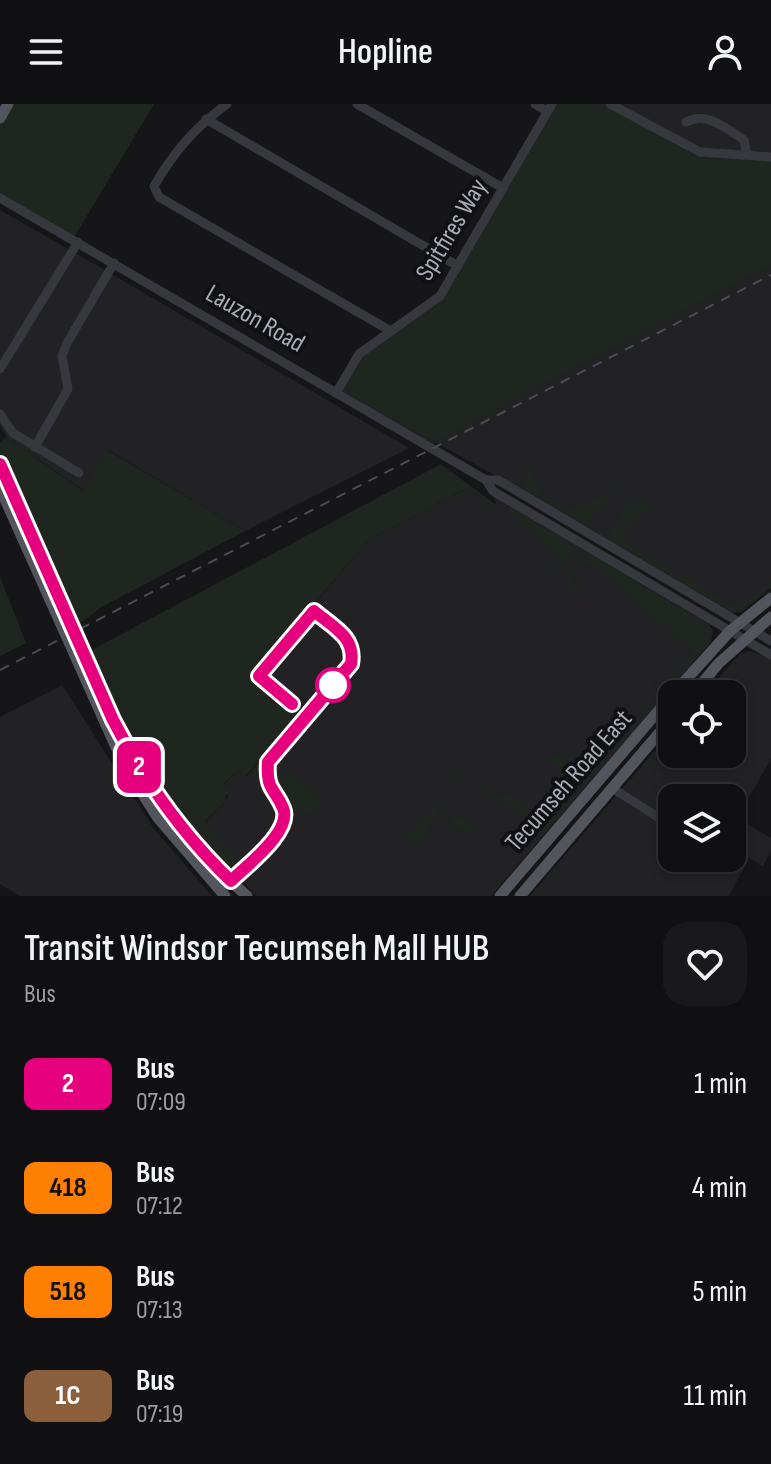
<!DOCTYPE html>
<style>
body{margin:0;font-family:"Sofia Sans Condensed",sans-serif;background:#19191b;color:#f1f3f6;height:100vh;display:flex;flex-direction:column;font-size:30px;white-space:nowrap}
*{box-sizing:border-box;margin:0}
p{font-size:26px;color:#9c9d9f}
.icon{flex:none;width:44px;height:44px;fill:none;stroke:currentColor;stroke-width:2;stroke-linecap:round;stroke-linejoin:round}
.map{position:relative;height:792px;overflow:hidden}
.panel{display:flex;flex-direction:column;background:#101012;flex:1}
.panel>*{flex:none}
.badge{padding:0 16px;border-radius:12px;font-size:28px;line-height:52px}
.fabs{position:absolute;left:658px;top:576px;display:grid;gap:16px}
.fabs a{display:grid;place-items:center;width:88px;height:88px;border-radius:16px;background:#101012;box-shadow:0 4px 12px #0003,0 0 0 2px #303032;font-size:40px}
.map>.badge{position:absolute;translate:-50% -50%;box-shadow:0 0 0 4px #fff}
.round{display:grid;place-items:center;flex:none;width:84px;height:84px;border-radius:24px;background:#19191b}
.summary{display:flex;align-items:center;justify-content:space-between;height:136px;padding:0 24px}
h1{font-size:38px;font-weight:600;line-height:60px}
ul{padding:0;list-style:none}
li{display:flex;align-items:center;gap:24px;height:104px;padding:0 24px}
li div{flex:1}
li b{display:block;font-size:30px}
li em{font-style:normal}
li .badge{min-width:88px;font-weight:700;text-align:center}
header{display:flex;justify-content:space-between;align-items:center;height:104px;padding:0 24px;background:#101012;font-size:36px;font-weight:600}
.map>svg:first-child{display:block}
</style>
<header><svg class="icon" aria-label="menu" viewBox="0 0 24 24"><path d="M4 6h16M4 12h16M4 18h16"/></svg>Hopline<svg class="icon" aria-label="person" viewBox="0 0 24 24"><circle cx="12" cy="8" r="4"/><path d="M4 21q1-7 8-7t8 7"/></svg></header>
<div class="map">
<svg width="771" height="792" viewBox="0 0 771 792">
<rect width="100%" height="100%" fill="#161618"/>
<!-- built -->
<g fill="#222225" fill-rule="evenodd">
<polygon points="552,0 771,0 771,484 741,508 730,509 496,372 435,338 429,343 336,289 359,250 428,204"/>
<polygon points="0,106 91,158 409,344 245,427 108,346 84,387 6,333 0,320"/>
<polygon points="469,383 493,405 496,398 492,391 709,520 713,527 711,538 491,792 256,792 231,765 240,757 205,719 226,697 229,688 223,682 238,666 246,673 295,615 294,607 253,573 369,435"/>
<path d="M 750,547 L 771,555 L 771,655 L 737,714 L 771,734 L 771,747 L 763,762 L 749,754 L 729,792 L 530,792 L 672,627 L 672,650 L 732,650 L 732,590 L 704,590 L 740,550 ZM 672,694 L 732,694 L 732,754 L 672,754 Z"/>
<polygon points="62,581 154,725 212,792 20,792 0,780 0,613"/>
</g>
<!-- green -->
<g fill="#1e261f">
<polygon points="8,0 154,0 73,135 0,94 0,14"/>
<polygon points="558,0 606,0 690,49 714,56 759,53 771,57 771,160 435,338 348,289 346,280 372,243 435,204 452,182"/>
<polygon points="6,333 83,387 107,346 245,427 100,504 77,522 0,350 0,339"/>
<path d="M 441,360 L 496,401 L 493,405 L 469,383 L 369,435 L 253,572 L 294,607 L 295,615 L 245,673 L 238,666 L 223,681 L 229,687 L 234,683 L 236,686 L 225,692 L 227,696 L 205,718 L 241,757 L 235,764 C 191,762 107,588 90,547 Z"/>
<polygon points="531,365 537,370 532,373 541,390 570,406 622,383 626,377 623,365 630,378 606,396 588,421 526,386 523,374"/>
<polygon points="637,396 650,406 621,428 630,442 734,501 739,495 745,498 771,478 771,482 742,505 731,507 613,436 609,430 624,404"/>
<polygon points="507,407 516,407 575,444 555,470 552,466 562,455 510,409 504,412"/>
<polygon points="593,451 706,521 711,527 708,537 663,588 656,584 661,586 694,547 592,459 588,462 583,460 572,473 574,483 581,489 587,487 580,494 568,485 567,474 586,452"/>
<polygon points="0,473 26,539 0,552"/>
<polygon points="550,651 557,651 584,676 544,728 537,726 539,721 457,673 437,700 475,723 470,731 450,719 453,715 439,707 422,734 425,738 420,740 406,731 407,727 413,729 455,674 450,671 454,668 499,692 513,690 517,693 514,697 546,720 574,686 570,683 573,679 548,658 543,660"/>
<polygon points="287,667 323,697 313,709 303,711 274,686 273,677"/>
</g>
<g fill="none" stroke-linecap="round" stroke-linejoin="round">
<!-- minor -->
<g stroke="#37383d" stroke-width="9">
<path d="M 227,0 C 194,24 174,48 154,82 L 159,93 L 389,226"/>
<polyline points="357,0 503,84"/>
<polyline points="535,0 547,7"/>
<polyline points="610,0 700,48 771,53"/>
<polyline points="206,15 458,162"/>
<path d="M 686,18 C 708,7 725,24 744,36 L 747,51"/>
<polyline points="0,94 486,376 493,387 771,551"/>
<polyline points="0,265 78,138"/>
<polyline points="336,289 359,250 440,192 552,0"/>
<polyline points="0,310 13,329 79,369"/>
<polyline points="35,343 68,285 62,252 67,239 114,159"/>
<polyline points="486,376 498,376 771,537"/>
<polyline points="612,684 672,722"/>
<polyline points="727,754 739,761"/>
</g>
<!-- major -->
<g stroke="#53555c" stroke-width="11">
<polyline points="0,14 8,0"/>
<path d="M 0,360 L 113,616 C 148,682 190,743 247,792"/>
<polyline points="0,384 124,661 158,714 225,792"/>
<polyline points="673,590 730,527 771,494"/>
<polyline points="693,590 719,559 771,513"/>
<polyline points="500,792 672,591"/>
<polyline points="520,792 672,614"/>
</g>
<!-- rail -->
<polyline stroke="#4a4c52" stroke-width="2" stroke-dasharray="10 8" stroke-linecap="butt" points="0,566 771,171"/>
</g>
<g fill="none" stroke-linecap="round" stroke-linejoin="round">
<!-- line casing -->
<g stroke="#fff" stroke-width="18">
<path id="line" d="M 0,360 L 113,616 C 144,676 182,730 231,777 C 246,762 293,727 283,704 C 274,683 266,686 268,658 L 351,560 C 356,533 333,523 314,507 L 259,572 L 292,600"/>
</g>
<!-- line -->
<use href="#line" stroke="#e6007e" stroke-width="12"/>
</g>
<!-- markers -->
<circle fill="#fff" stroke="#e6007e" stroke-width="4" cx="333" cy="581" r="16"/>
<g text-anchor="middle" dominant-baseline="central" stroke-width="8" stroke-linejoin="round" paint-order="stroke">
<!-- street labels -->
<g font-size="26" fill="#a8adb8" stroke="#111113">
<text transform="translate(452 126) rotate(-59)">Spitfires Way</text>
<text transform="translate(255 215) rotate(30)">Lauzon Road</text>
<text transform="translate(569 677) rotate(-49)">Tecumseh Road East</text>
</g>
</g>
</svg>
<div class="fabs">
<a><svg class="icon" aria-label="locate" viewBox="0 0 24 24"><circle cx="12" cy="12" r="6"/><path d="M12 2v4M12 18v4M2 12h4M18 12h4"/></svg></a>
<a><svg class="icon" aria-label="layers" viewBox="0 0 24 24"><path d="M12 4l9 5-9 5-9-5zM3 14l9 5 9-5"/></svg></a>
</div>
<b class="badge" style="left:139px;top:663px;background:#e6007e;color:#fff">2</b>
</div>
<section class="panel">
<div class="summary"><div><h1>Transit Windsor Tecumseh Mall HUB</h1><p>Bus</p></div><a class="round"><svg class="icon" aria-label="heart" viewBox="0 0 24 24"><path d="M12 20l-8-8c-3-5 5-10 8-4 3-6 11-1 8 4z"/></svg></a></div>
<ul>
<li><span class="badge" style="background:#e6007e;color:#fff">2</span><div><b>Bus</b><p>07:09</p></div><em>1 min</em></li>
<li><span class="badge" style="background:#ff8000;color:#111">418</span><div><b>Bus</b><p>07:12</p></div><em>4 min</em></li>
<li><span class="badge" style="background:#ff8000;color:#111">518</span><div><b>Bus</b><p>07:13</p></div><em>5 min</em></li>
<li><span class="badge" style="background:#8b5e3c;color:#fff">1C</span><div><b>Bus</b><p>07:19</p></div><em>11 min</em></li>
</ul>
</section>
